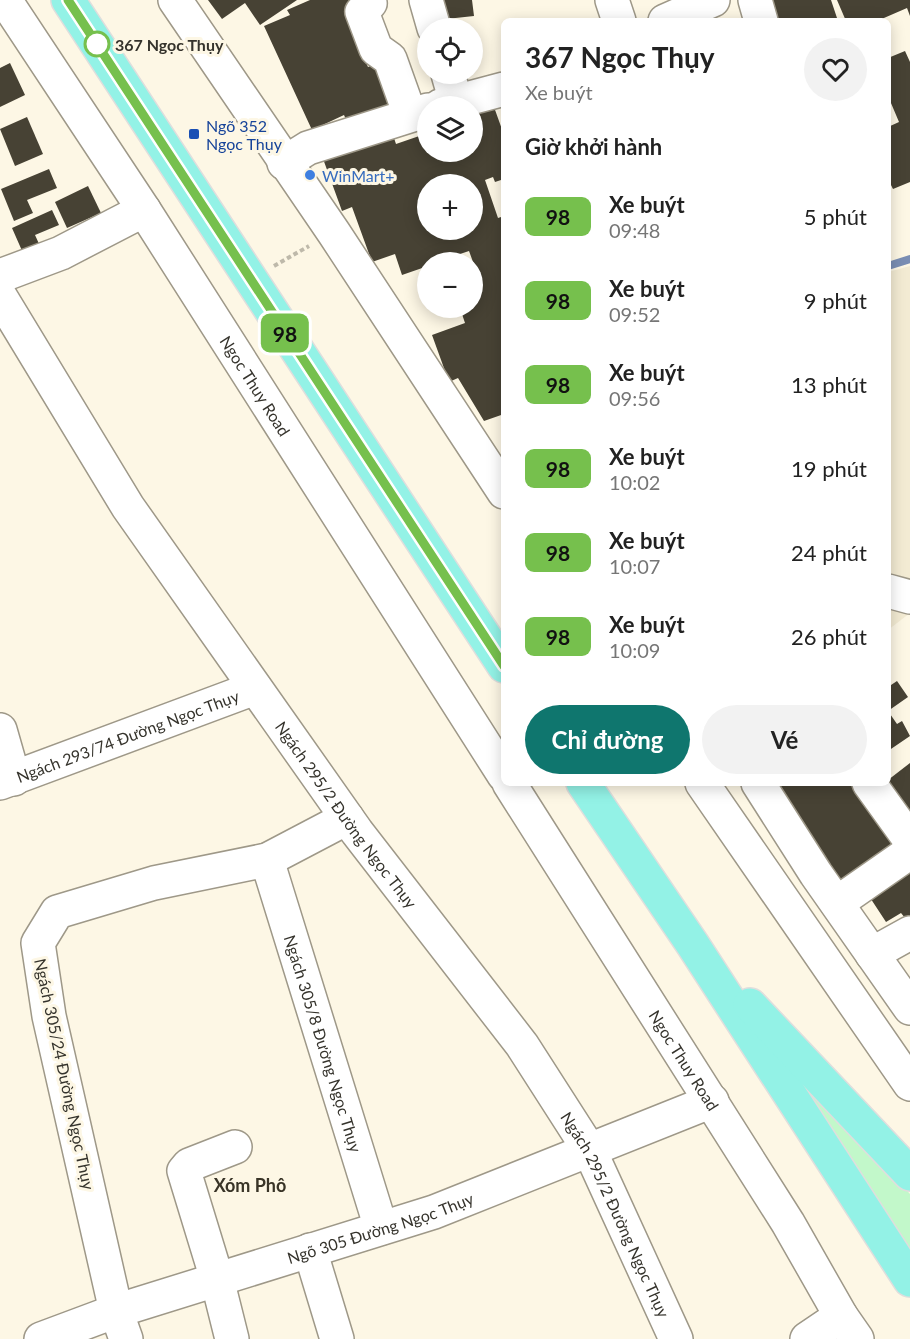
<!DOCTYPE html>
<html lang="vi">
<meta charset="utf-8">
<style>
body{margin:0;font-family:Lato,sans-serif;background:#f2f2f2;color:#222;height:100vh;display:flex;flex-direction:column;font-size:22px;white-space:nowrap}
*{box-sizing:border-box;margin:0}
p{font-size:20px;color:#767676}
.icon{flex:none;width:33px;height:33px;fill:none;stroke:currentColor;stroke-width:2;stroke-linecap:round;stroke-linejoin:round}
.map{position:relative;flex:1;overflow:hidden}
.drawer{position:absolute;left:501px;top:18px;width:390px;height:768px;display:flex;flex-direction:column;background:#fff;border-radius:9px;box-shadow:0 3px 15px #0003}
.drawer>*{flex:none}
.badge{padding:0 12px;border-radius:9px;font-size:21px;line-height:39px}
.controls{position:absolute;left:417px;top:18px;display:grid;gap:12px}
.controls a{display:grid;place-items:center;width:66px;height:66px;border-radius:50%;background:#fff;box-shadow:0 3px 15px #0003;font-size:30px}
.map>.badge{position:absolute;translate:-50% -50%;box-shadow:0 0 0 3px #fff}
h2{padding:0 24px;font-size:22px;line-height:54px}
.round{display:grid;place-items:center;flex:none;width:63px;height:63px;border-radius:32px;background:#f2f2f2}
.headline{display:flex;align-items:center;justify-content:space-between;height:102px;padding:0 24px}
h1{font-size:28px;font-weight:700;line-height:45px}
.cta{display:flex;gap:12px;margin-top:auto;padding:12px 24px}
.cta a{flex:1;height:69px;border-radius:36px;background:#0f766e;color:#fff;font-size:24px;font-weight:700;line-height:69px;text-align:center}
.cta a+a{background:#f2f2f2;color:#222}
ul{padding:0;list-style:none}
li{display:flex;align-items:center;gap:18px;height:84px;padding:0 24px}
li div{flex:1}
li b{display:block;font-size:22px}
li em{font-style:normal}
li .badge{min-width:66px;font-weight:700;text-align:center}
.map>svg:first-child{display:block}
</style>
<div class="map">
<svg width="910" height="1339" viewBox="0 0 910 1339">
<rect width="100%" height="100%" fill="#fdf7e5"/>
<!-- built -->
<polygon fill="#f3ebd3" points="910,266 910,613 888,630 888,272"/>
<!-- green -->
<polygon fill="#c2f8ca" points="752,1010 910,1194 910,1258"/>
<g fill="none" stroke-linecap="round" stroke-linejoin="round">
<!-- stream -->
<polyline stroke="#7a8eb4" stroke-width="8" points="888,266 910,259"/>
</g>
<!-- building -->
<g fill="#474234" fill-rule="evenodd">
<polygon points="208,0 297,0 260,25 245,3 222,19"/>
<polygon points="310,0 350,0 370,44 360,48 368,67 387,58 395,113 352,133 344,115 312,130 264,26 290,15 287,10"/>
<polygon points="430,0 472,0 474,16 437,20"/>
<polygon points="771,0 831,0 838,21 779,21"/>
<polygon points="837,0 910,0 910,16 907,8 877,21 846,21"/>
<polygon points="905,51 910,62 910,182 893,189 888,179 888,127 899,122 888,96 888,58"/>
<polygon points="10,63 25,95 0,107 0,68"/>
<path d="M 494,107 L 504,135 L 504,179 L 495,182 L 493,177 L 485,180 L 498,218 L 504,216 L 504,414 L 484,421 L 458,378 L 449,382 L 432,335 L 465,323 L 460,308 L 472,308 L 472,284 L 480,281 L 469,251 L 436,262 L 428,262 L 428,266 L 402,275 L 395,254 L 372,262 L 352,207 L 342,211 L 322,156 L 392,132 L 396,144 L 428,133 L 428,152 L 472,152 L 472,115 ZM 428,184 L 472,184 L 472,230 L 428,230 Z"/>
<polygon points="27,117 43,154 15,166 0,129"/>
<polygon points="49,169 57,188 27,200 33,213 14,221 1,189"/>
<polygon points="88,186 101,213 67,228 55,202"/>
<polygon points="52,210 59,225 35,235 40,246 23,253 12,228"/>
<polygon points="897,681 908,697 888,711 897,724 902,721 910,736 888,751 888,687"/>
<polygon points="910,763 910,830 888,783 888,780"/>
<polygon points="768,783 863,783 906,840 841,881 826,858 818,863"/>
<polygon points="910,867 910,924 901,913 886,922 867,893"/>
</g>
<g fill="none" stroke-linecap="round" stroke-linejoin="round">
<!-- minor casing -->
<g stroke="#9e9888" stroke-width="36">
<g id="minor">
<path id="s1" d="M 5,0 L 144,210 L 504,775"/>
<polyline points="175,0 334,233 504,492"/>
<polyline points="369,0 370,3 362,12 376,49 390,59 410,115"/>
<polyline points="426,0 434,28"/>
<polyline points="612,0 619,21"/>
<polyline points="755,0 761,21"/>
<polyline points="665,21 713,0"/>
<polyline points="448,74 456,102"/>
<polyline points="440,106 504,89"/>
<polyline points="284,163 308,148 428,110"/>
<polyline points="0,276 61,253 144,210"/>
<path id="s2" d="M 0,296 L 128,507 L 357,832 L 522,1045 L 590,1151 L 676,1339"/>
<polyline points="888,591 910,597"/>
<polyline points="0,730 14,779"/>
<path id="s3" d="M 0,783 L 255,688"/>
<path id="s4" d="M 509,783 L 788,1223 L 841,1316 L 857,1339"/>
<polyline points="702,783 910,1084"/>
<polyline points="758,783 816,874 910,1008"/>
<polyline points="869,783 910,840"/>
<path id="s5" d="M 267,860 L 381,1228"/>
<polyline points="837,903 910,852"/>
<polyline points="872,954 910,933"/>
<polyline points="310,1250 337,1339"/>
<path id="s6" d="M 41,1339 L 116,1311 L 434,1212 L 712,1101"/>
<polyline points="126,1339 116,1311 49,1016 38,943 57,912 154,883 267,860 347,818"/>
<polyline points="232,1339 217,1279 184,1171 189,1165 235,1147"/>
<polyline points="807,1339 841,1316"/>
</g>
</g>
<!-- major casing -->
<g stroke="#dfdedd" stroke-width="36">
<g id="major">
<polyline points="68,0 504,666"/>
<polyline points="583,783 693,945 910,1280"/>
<polyline points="750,1005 910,1174"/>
</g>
</g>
<!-- path -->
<polyline stroke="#beb9aa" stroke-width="4" stroke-dasharray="4.5 3" stroke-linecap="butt" points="274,266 309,246"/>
<!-- minor -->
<use href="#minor" stroke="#fff" stroke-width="33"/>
<!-- major -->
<use href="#major" stroke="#93f2e6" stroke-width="33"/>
</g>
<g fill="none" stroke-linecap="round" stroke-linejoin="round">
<!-- line casing -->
<g stroke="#fff" stroke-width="14">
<polyline id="line" points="68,0 504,666"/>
</g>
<!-- line -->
<use href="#line" stroke="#76c04d" stroke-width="9"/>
</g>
<!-- markers -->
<circle fill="#fff" stroke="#76c04d" stroke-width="3" cx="97" cy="44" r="12"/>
<rect fill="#1a4fb4" stroke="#fdf7e5" stroke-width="2" x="188" y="128" width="12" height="12" rx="3"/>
<circle fill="#3f7fe0" stroke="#fdf7e5" stroke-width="2" cx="310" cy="175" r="6"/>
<g text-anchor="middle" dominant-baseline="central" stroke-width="6" stroke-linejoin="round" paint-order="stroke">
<!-- stop labels -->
<g font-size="16" font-weight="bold" fill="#35332c" stroke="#fdf7e5" text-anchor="start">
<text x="115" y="44">367 Ngọc Thụy</text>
</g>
<!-- transit labels -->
<g font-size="16" fill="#164399" stroke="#fdf7e5" text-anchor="start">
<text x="206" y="125">Ngõ 352<tspan x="206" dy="18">Ngọc Thụy</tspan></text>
</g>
<!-- shop labels -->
<g font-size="16" fill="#366cbe" stroke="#fdf7e5" text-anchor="start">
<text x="322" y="175">WinMart+</text>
</g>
<!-- street labels -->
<g font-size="16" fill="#35332c" stroke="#fdf7e5">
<text stroke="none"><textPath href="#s1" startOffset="460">Ngoc Thuy Road</textPath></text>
<text stroke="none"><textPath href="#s3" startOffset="136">Ngách 293/74 Đường Ngọc Thụy</textPath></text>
<text stroke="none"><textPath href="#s2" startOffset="624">Ngách 295/2 Đường Ngọc Thụy</textPath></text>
<text stroke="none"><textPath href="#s5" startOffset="192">Ngách 305/8 Đường Ngọc Thụy</textPath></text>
<text stroke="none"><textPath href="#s4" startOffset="328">Ngoc Thuy Road</textPath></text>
<text transform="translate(65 1074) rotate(78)">Ngách 305/24 Đường Ngọc Thụy</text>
<text stroke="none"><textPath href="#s2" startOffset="1108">Ngách 295/2 Đường Ngọc Thụy</textPath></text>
<text stroke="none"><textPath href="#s6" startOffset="357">Ngõ 305 Đường Ngọc Thụy</textPath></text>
</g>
<!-- neighbourhood labels -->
<g font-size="18" font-weight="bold" fill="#393427" stroke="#fdf7e5">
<text x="250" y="1185">Xóm Phô</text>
</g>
</g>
</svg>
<div class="controls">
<a><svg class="icon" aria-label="locate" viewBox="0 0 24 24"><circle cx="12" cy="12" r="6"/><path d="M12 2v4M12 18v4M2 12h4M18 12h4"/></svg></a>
<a><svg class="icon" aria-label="layers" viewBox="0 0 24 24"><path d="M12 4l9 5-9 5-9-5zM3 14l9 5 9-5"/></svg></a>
<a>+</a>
<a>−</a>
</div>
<b class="badge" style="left:285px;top:333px;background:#76c04d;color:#111">98</b>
<section class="drawer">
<div class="headline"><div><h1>367 Ngọc Thụy</h1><p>Xe buýt</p></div><a class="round"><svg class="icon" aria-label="heart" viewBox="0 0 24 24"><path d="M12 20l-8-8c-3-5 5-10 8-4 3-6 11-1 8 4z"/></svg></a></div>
<h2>Giờ khởi hành</h2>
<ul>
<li><span class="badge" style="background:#76c04d;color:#111">98</span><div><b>Xe buýt</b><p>09:48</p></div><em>5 phút</em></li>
<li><span class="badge" style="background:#76c04d;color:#111">98</span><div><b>Xe buýt</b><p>09:52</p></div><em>9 phút</em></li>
<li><span class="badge" style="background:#76c04d;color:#111">98</span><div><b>Xe buýt</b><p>09:56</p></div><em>13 phút</em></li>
<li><span class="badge" style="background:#76c04d;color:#111">98</span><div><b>Xe buýt</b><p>10:02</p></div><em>19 phút</em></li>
<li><span class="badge" style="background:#76c04d;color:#111">98</span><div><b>Xe buýt</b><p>10:07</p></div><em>24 phút</em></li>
<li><span class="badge" style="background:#76c04d;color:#111">98</span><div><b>Xe buýt</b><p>10:09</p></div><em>26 phút</em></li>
</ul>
<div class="cta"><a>Chỉ đường</a><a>Vé</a></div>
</section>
</div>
